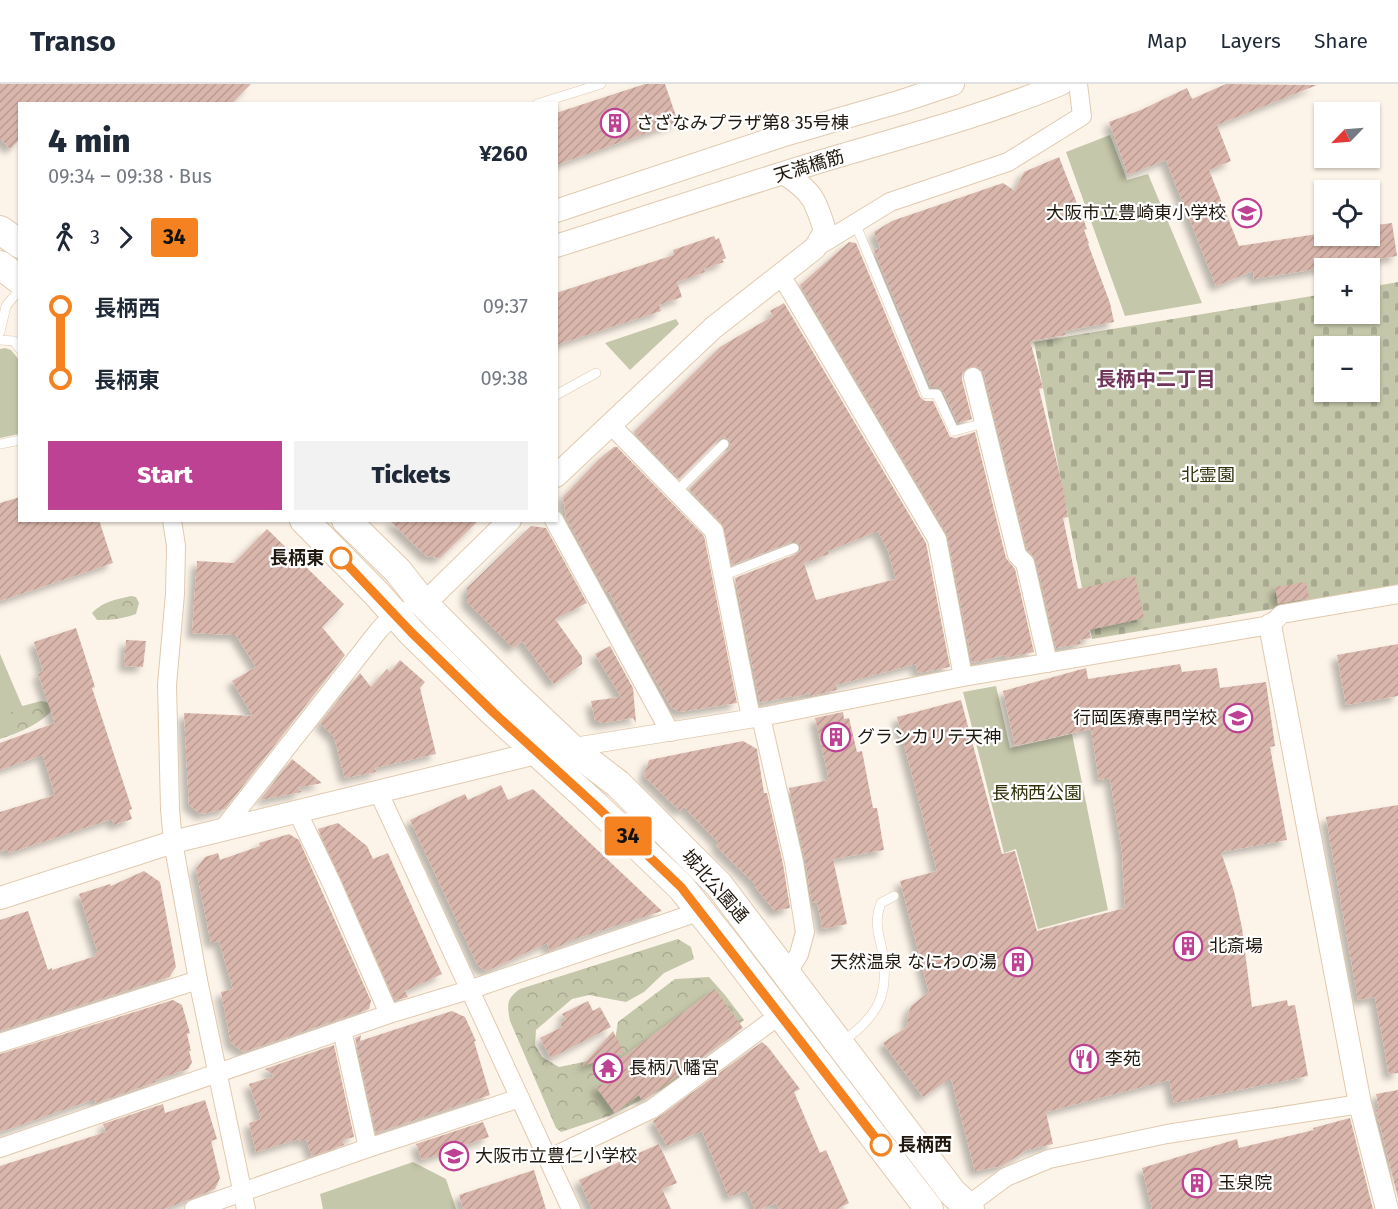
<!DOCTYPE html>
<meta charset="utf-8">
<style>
body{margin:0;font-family:"Fira Sans","Noto Sans JP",sans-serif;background:#f2f2f3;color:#1f2937;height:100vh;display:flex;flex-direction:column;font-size:22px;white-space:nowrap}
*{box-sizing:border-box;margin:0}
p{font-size:20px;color:#747a83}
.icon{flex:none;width:33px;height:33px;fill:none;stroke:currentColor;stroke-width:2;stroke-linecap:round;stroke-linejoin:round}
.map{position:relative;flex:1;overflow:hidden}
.details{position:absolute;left:18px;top:18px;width:540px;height:420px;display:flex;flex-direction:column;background:#fff;border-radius:0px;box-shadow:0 2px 4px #0004}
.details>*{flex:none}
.badge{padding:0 12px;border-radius:4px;font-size:21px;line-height:39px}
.needle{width:39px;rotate:245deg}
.tools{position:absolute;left:1314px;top:18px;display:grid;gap:12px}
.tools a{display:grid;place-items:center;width:66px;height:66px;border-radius:0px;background:#fff;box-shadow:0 2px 4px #0004;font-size:30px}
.map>.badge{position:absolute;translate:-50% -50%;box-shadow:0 0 0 3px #fff}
.legs{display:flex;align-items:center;gap:9px;height:66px;padding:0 30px;font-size:20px}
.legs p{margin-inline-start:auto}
.overview{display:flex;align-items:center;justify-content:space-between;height:102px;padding:0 30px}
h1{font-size:33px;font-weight:800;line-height:45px}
.primary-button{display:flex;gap:12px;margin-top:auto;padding:12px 30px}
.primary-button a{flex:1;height:69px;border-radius:0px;background:#be4293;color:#fff;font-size:24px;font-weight:800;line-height:69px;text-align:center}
.primary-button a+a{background:#f2f2f3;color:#1f2937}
ul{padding:0 30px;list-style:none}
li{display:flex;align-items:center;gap:21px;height:72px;font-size:22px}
li i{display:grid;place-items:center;width:9px;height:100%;margin:0 8px;background:currentColor}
li i::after{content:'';width:15px;height:15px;margin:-8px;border:4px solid;border-radius:50%;background:#fff}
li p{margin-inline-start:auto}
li:first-child i{background:linear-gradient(#0000 50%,currentColor 0)}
li:last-child i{background:linear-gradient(currentColor 50%,#0000 0)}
header{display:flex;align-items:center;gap:36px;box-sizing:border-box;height:84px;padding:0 30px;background:#fff;border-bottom:2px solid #e0e1e3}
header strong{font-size:28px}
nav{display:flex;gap:33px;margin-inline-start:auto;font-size:21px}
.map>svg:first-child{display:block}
</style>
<header>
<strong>Transo</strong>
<nav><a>Map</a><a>Layers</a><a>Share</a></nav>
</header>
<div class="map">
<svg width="1398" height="1125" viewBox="0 0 1398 1125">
<defs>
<pattern id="forest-crowns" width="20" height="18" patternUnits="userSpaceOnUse" patternTransform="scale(1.5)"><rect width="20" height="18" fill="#c5c7aa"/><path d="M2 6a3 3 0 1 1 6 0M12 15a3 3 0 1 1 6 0" fill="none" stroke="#a9aa91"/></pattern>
<pattern id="cemetery-stones" width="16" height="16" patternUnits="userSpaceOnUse" patternTransform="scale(1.5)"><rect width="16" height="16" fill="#c5c7aa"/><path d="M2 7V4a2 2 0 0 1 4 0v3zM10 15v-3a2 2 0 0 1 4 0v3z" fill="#a9aa91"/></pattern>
<pattern id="building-hatch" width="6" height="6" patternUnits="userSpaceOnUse" patternTransform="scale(1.5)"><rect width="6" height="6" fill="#d9b6ab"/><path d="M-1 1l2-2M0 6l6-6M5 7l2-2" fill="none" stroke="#ba9c92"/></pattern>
<filter id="shadow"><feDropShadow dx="-5.5" dy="5.5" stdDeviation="3" flood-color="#0004"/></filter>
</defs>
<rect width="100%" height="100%" fill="#fdf4e9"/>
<!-- forest -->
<g fill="url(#forest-crowns)">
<path d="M 131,512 L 136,513 L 139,519 L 136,530 C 122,535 112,536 97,536 L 92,529 C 102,518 117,515 131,512 Z"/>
<path d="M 41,617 L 50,619 L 55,623 C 41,640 21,648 0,655 L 0,628 Z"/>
<path d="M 678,855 L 691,863 L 694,875 L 664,889 L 644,908 L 626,918 L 589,911 L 572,915 L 536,946 L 535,961 L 542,973 L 559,983 L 584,978 L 605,969 L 615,956 L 618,938 L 675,895 L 709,893 L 725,911 L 744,936 L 675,999 L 609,1032 L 561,1048 L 556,1044 L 510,937 C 507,920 506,915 520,905 Z"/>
</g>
<!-- cemetery -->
<path fill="url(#cemetery-stones)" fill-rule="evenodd" d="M 1398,198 L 1398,504 L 1092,555 L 1034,258 L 1324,210 L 1324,230 L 1370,230 L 1370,203 ZM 1324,262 L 1370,262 L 1370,308 L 1324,308 Z"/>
<!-- green -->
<g fill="#c5c7aa">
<polygon points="1110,51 1127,96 1148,90 1202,219 1125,232 1066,68"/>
<polygon points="676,235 679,240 630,286 605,259"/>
<polygon points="5,264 11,266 19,276 19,350 0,354 0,265"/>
<polygon points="0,570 23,624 0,632"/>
<polygon points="996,602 1010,664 1072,650 1108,826 1038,845 1016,765 1004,769 963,608"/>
<polygon points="413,1078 446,1095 456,1125 323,1125 320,1110"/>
</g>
<!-- building -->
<g fill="url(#building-hatch)" fill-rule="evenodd" filter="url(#shadow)">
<polygon points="0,0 251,0 231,20 20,20 20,55 10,65 0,54"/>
<polygon points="645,0 665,0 678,38 556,81 556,29"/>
<polygon points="1226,0 1317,1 1217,41 1231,77 1209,86 1239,162 1324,149 1324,152 1370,152 1370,142 1392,139 1397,172 1254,195 1253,187 1216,202 1166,76 1128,91 1109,38 1141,26 1187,4 1192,15"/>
<polygon points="1059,73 1087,145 1084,146 1089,159 1088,160 1110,219 1114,238 1064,247 1066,251 1030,257 1043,304 1039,305 1063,404 1068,433 1063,434 1078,505 1135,492 1144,534 1089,546 1091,554 1080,556 1081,560 1056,564 1036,476 1027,465 984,290 981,285 976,282 966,285 962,289 962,296 972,335 958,339 943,307 938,303 931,303 873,164 881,166 874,148 892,137 1003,99 1015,107 1024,88"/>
<polygon points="714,152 716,156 719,154 726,174 722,176 724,178 704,185 705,188 677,198 682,213 659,221 661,227 556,261 556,209 674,171 673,166"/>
<polygon points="849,158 856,159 920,313 925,317 933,317 950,353 956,354 975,348 1006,474 1015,485 1034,568 1005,574 1005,571 972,579 947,450 800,201"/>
<path d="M 784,219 L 926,459 L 950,583 L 918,589 L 916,580 L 836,601 L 837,606 L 810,612 L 809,609 L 792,614 L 792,612 L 760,619 L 735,494 L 796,470 L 801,466 L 800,461 L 796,458 L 792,458 L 732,481 L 722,440 L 689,405 L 729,365 L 731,361 L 729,356 L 725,353 L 719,355 L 679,395 L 634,348 L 720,263 L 773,232 L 770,227 ZM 878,447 L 888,467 L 896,495 L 816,516 L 804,479 L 829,470 L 828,467 Z"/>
<polygon points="614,363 617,363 704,452 737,619 679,628 671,623 630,551 631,550 609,508 607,509 566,434 563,413 599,375"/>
<polygon points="20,413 20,436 99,436 113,479 0,517 0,419"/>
<polygon points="389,436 479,436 440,474 426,472"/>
<polygon points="531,442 546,444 587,519 555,535 582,573 582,580 554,600 522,557 513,564 467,518 467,504"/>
<polygon points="267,445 344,520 322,543 345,571 225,725 201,730 189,721 184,629 253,632 232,597 256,583 236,551 192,549 197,477 234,479"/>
<polygon points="1306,498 1309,514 1278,520 1275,503"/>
<polygon points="76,544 95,603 92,604 132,725 129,726 132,735 114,741 112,735 9,769 7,765 0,768 0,728 55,711 43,671 0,686 0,659 55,639 38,590 43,587 34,558"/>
<polygon points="126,556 146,557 143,583 124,582"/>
<polygon points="1398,560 1398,612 1346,621 1337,571"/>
<polygon points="610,562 633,604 636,639 633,634 603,639 595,636 591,617 621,613 595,570"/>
<polygon points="400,576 425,598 420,604 436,670 375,684 376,688 345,694 334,653 320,639 360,589 371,603 387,585 390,588"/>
<polygon points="1180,580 1182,588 1217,584 1220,604 1266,598 1275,662 1270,663 1287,756 1221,768 1234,807 1242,844 1252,923 1287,916 1288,922 1295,921 1308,992 1174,1019 1169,996 1046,1028 1053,1060 1027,1066 1002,1082 975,1087 951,994 923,1013 883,959 908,942 907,934 911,922 929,908 900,797 937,787 897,633 961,616 1002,770 1015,767 1037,847 1125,824 1122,768 1110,694 1099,696 1091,645 1015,662 1003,607 1086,584 1088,595"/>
<polygon points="843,628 844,635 849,634 857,668 862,667 873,724 877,724 884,766 833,775 847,840 823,845 817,818 812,819 805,776 789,704 829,696 815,634"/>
<polygon points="743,657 757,665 764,709 767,709 783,780 790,824 775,827 756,804 755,800 716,762 719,759 684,723 680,727 644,692 649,676"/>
<polygon points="292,675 322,699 297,704 302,708 260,716"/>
<polygon points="501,701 508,716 533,705 662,827 572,856 550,867 547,859 487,887 478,882 410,736 465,710 468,716"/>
<polygon points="1398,721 1398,989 1389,990 1375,913 1358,916 1326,733"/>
<polygon points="338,739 367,762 373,775 388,769 442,890 405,907 408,913 397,916 394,915 318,745"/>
<polygon points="289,750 299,756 371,917 369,925 244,968 231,959 221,908 233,905 219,857 211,859 196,785 205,773 218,769 220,776 260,762 259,759"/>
<polygon points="144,787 160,798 176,883 169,893 0,947 0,836 28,827 48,886 52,884 52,886 96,872 95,870 98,869 79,810 110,800 111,802"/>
<polygon points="715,905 743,944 646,1015 642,1017 639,1011 615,1029 596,1003 621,992 616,978"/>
<polygon points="173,916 182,921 190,949 187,950 191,967 189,967 192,978 188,985 155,996 156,998 96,1019 95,1015 0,1048 0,970"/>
<polygon points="588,917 593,927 600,923 611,943 551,974 540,954 562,943 560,939 566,936 562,930"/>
<polygon points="452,927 465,933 476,957 474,957 490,1011 376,1049 355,954 361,951 360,957"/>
<polygon points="613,947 624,969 582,982"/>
<polygon points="762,958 768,963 800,1005 794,1008 820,1069 826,1066 849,1119 837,1125 779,1125 776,1119 761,1125 755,1125 746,1106 729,1113 702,1047 667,1062 653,1037"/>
<polygon points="334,961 354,1053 342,1056 344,1061 312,1072 306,1055 300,1058 299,1055 256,1068 249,1039 261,1035 249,1000 275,992 265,985"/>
<polygon points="1398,1006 1398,1114 1376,1026 1379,1025 1376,1010"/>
<polygon points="205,1016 217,1055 211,1057 220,1094 215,1105 165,1125 0,1125 0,1082 106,1048 103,1040 163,1020 165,1029"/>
<polygon points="1350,1034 1373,1125 1152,1125 1142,1084 1237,1055 1239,1064 1314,1046 1313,1044"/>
<polygon points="483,1038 489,1053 422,1076 416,1060"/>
<polygon points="659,1060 677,1099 662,1105 671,1125 592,1125 579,1096"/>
<polygon points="534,1086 546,1125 463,1125 459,1111"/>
</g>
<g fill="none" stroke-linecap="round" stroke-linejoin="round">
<!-- service casing -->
<g stroke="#e0caaf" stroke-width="10">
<g id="service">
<polyline points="537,20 601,0"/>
<polyline points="855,139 926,310 937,310 954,347 984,339"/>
<polyline points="0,248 6,222 20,205"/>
<polyline points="0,256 14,257 20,265"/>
<polyline points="556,311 596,289"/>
<polyline points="0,360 20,356"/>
<polyline points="676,408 724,360"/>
<polyline points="722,492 794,464"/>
<path d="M 842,958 C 880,931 891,908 881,861 C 877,845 875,835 881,819 L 894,812"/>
</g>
</g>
<!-- minor casing -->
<g stroke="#e0caaf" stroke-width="20">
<g id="minor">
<polyline points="815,164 890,118 1008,78 1082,32 1078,0"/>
<polyline points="781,191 937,455 963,593"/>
<polyline points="973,293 1017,471 1025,479 1048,579"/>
<polyline points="611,341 714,447 751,634"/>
<polyline points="172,436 176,462 175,510 167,601 170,725 173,758 198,896 246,1125"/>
<polyline points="554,436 670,648"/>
<polyline points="761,633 794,778 805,848 799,870 787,890"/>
<polyline points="568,664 761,633 963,593 1270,541 1282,530 1398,510"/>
<polyline points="378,707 571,1125"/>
<polyline points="297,727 332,800 389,930"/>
<polyline points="223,745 379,546 394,530 404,527"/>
<polyline points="342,946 368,1064"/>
<polyline points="0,959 198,896"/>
<polyline points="0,1064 389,930 469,906 701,827"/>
<polyline points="548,1075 652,1025 781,930"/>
<polyline points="967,1122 1006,1093 1049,1075 1167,1050 1360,1020"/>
<polyline points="194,1125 368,1064 520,1014"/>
</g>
</g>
<!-- tertiary casing -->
<g stroke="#e0caaf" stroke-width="24">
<g id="tertiary">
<polyline points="556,127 781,52 902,17 953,0"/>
<path d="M 556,162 C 645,134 733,104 822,77 C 902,53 984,32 1061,0"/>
<path d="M 556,392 L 713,244 L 815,164 L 825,147 C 816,117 812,107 785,90"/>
<polyline points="424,520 510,436"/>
<polyline points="1270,541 1360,1020 1387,1125"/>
<polyline points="0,814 173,758 536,669"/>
</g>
</g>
<!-- primary casing -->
<g stroke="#e0caaf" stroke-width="30">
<g id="primary">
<polyline points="0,146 20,160"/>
<polyline points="0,181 20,196"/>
<polyline points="304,436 376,509 411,548 494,629 595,721 681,803 729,863 929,1125"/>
<polyline points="346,436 398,487 424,520 514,610 571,664 618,700 719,801 952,1108 970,1125"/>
</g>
</g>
<!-- service -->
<use href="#service" stroke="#fff" stroke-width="9"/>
<!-- minor -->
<use href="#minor" stroke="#fff" stroke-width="18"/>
<!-- tertiary -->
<use href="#tertiary" stroke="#fff" stroke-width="22"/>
<!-- primary -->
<use href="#primary" stroke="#fff" stroke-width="28"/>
</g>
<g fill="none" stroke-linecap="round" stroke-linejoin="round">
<!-- line-1 casing -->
<g stroke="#fff" stroke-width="14">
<polyline id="line-1" points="341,474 411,548 494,629 595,721 681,803 881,1061"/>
</g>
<!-- line-1 -->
<use href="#line-1" stroke="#f58220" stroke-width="9"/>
</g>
<!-- icons -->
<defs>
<g id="building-ring" transform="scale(1.5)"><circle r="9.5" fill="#fff" stroke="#be4293" stroke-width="1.5"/><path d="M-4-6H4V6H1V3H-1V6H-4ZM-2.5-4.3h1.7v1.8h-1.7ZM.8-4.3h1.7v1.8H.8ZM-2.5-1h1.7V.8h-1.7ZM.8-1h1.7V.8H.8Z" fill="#be4293"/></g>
<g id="school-ring" transform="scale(1.5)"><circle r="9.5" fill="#fff" stroke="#be4293" stroke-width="1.5"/><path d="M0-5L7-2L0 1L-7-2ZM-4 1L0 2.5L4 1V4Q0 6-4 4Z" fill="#be4293"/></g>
<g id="university-ring" transform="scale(1.5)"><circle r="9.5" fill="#fff" stroke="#be4293" stroke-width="1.5"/><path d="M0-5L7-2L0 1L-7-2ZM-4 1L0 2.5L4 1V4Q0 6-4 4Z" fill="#be4293"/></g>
<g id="restaurant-ring" transform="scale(1.5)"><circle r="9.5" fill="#fff" stroke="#be4293" stroke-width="1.5"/><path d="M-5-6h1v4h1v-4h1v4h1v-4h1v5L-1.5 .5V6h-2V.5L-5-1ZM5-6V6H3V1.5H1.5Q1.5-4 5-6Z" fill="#be4293"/></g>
<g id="temple-ring" transform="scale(1.5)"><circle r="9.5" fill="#fff" stroke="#be4293" stroke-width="1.5"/><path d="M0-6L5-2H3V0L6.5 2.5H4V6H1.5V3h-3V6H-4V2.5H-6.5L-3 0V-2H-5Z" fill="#be4293"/></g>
</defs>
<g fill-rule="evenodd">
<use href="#building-ring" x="615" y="39"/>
<use href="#school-ring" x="1247" y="129"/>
<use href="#university-ring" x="1238" y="634"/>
<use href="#building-ring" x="836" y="653"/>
<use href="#building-ring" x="1188" y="862"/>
<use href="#building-ring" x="1018" y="878"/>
<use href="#restaurant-ring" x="1084" y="975"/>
<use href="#temple-ring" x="608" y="984"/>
<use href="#school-ring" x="454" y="1072"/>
<use href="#building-ring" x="1197" y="1099"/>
</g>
<!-- markers -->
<g fill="#fff" stroke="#f58220" stroke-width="3">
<circle cx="341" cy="474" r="10"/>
<circle cx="881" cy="1061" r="10"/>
</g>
<g text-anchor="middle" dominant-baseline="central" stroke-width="4.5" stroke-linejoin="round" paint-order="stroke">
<!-- poi labels -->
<g font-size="18" fill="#20180e" stroke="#fff" text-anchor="start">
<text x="636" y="39">さざなみプラザ第8 35号棟</text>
<text x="1226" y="129" text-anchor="end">大阪市立豊崎東小学校</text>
<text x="1217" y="634" text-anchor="end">行岡医療専門学校</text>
<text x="857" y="653">グランカリテ天神</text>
<text x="1209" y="862">北斎場</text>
<text x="997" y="878" text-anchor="end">天然温泉 なにわの湯</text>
<text x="1105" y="975">李苑</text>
<text x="629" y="984">長柄八幡宮</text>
<text x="475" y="1072">大阪市立豊仁小学校</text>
<text x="1218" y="1099">玉泉院</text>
</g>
<!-- street labels -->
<g font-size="18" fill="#20180e" stroke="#fff">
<text transform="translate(809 82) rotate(-17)">天満橋筋</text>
<text transform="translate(715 802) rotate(49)">城北公園通</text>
</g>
<!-- park labels -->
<g font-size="18" fill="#31310a" stroke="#fff">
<text x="1208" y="391">北霊園</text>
<text x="1037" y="709">長柄西公園</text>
</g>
<!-- stop labels -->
<g font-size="18" font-weight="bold" fill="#20180e" stroke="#fff" text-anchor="end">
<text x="324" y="474">長柄東</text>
<text x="898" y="1061" text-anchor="start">長柄西</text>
</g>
<!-- neighbourhood labels -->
<g font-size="20" font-weight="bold" fill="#71345a" stroke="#fff">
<text x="1156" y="295">長柄中二丁目</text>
</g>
</g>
</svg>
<div class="tools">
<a><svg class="needle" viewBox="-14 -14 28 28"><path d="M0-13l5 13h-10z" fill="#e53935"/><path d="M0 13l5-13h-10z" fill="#747a83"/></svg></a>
<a><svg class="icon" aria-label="locate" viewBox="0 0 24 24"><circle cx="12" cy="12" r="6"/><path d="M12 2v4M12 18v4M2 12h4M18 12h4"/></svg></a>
<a>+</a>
<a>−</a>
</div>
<b class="badge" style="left:628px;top:752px;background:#f58220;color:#111">34</b>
<section class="details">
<div class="overview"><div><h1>4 min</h1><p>09:34 – 09:38 · Bus</p></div><b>¥260</b></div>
<div class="legs"><svg class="icon" aria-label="walk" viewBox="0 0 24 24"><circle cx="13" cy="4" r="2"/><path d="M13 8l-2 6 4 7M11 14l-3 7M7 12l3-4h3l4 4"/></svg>3<svg class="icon" aria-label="forward" viewBox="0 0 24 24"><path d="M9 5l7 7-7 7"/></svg><b class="badge" style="background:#f58220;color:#111">34</b></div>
<ul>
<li><i style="color:#f58220"></i><b>長柄西</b><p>09:37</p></li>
<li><i style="color:#f58220"></i><b>長柄東</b><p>09:38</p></li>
</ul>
<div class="primary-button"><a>Start</a><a>Tickets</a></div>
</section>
</div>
